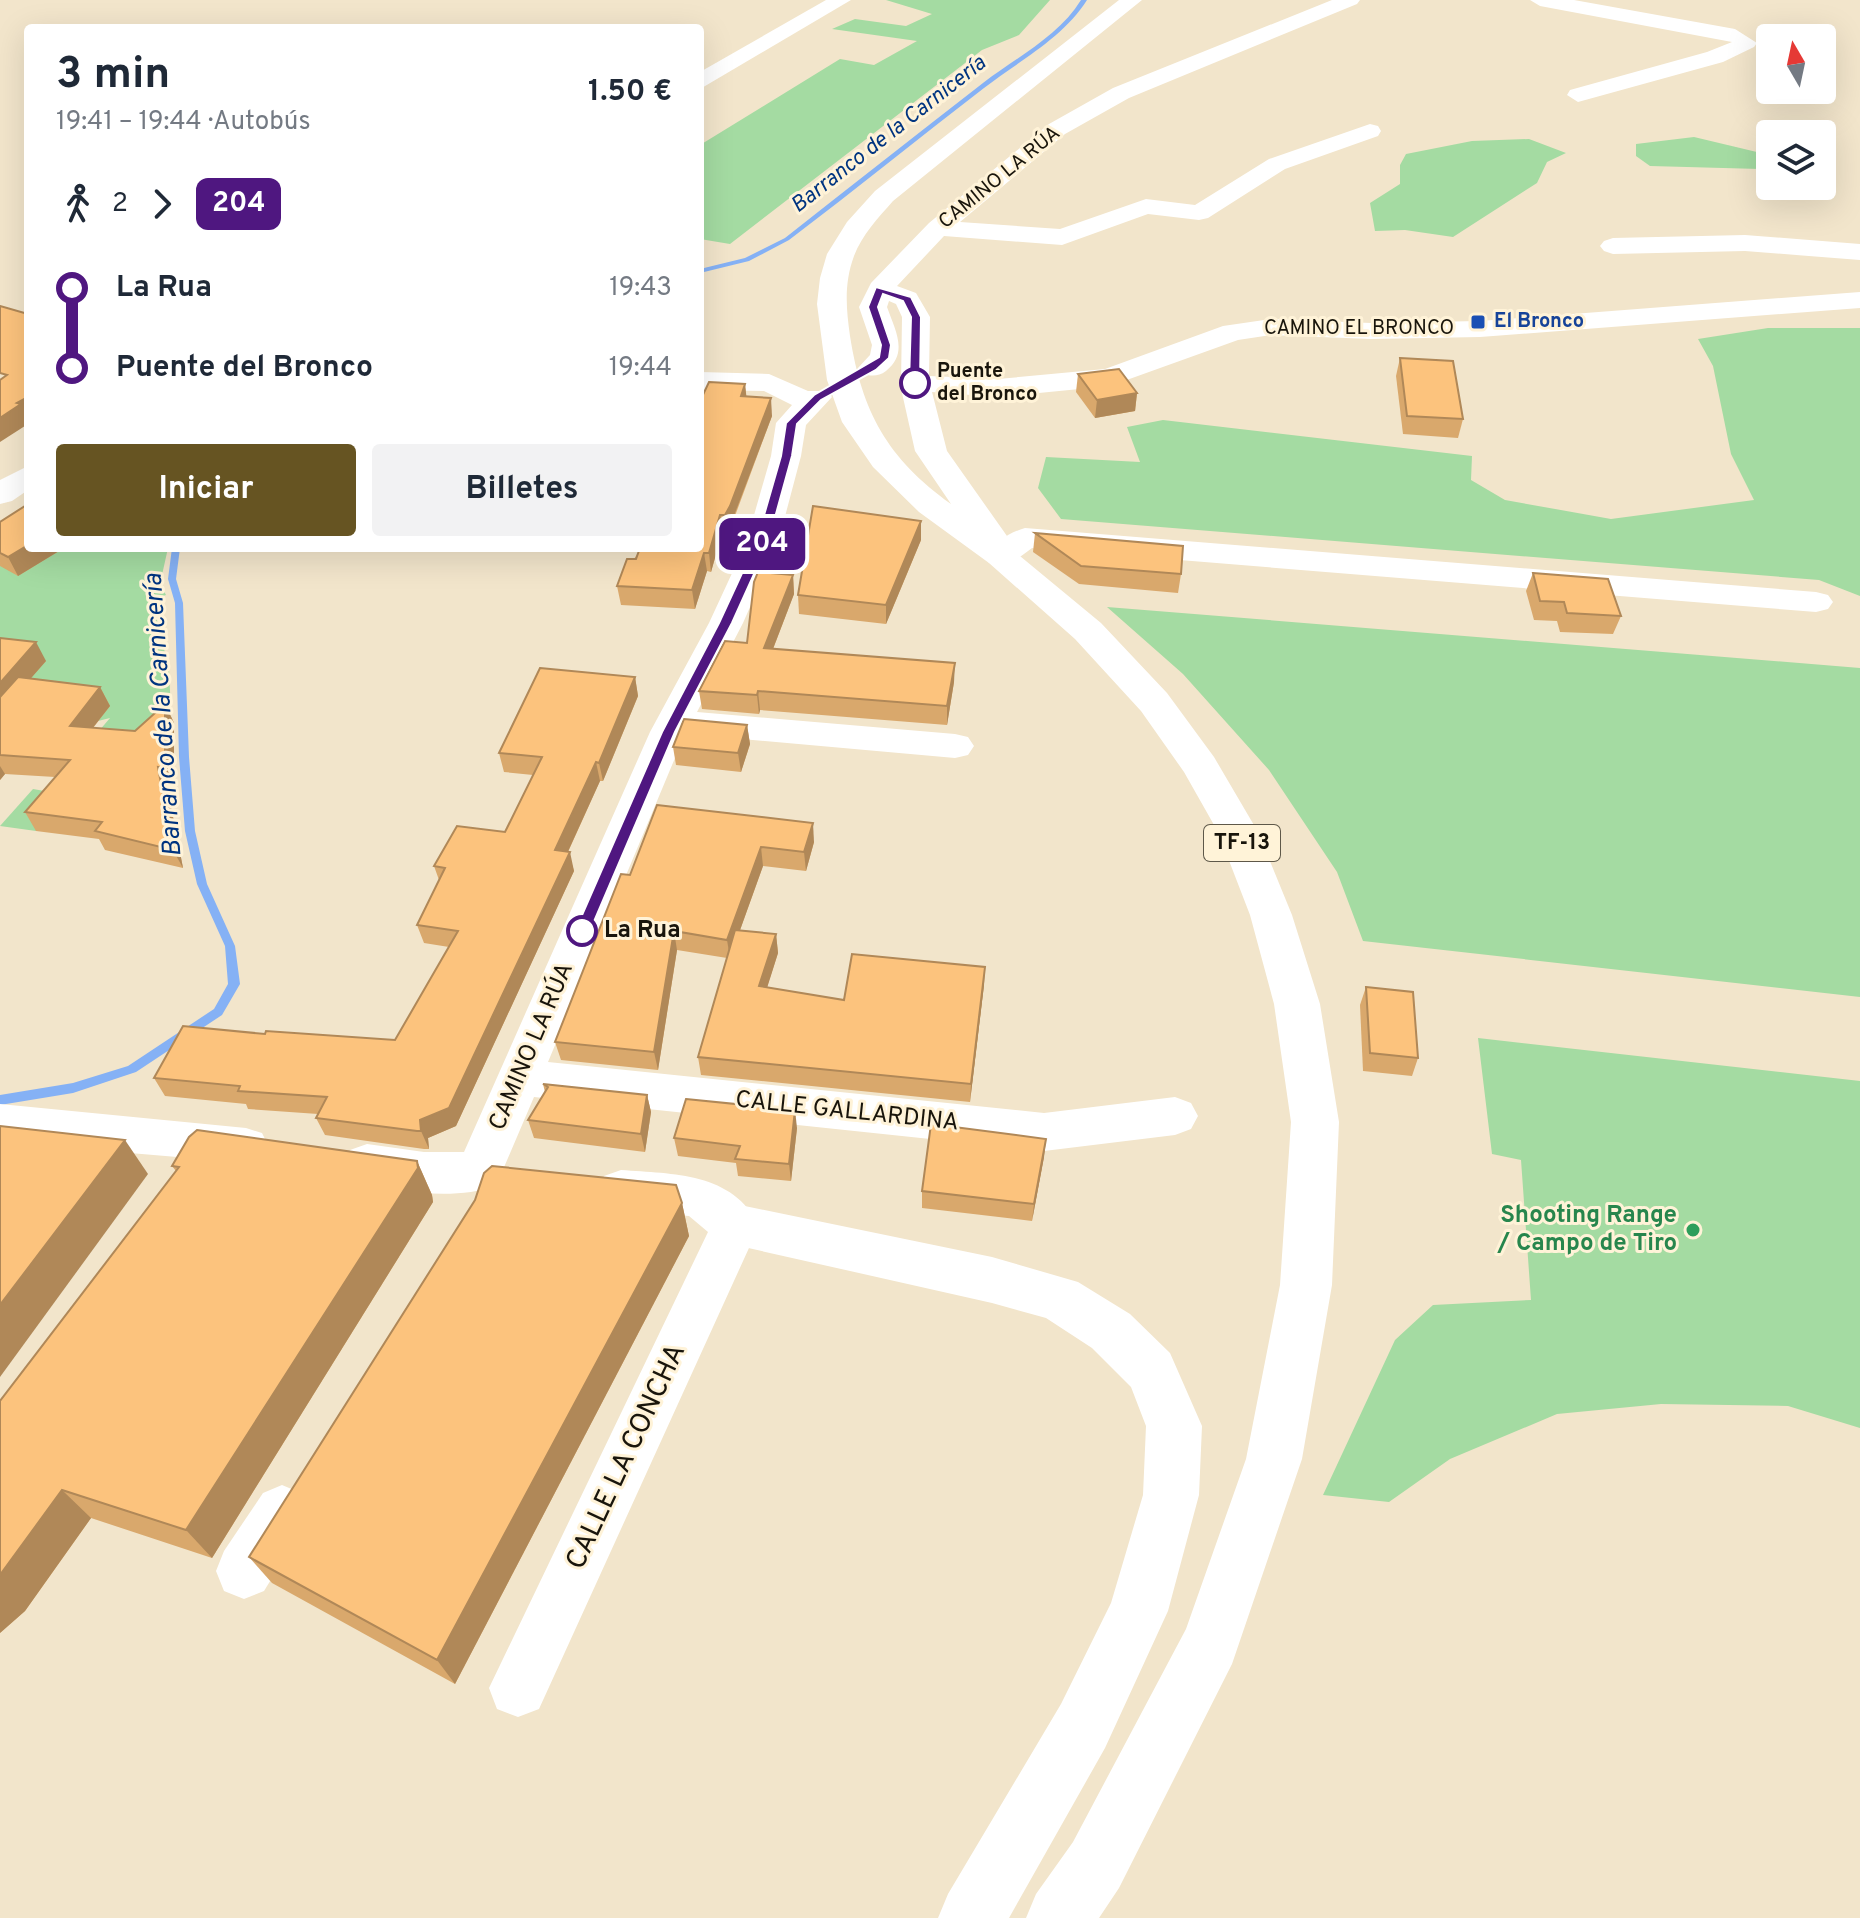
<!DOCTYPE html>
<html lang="es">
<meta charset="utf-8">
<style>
body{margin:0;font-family:Overpass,sans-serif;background:#f2f2f3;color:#1f2937;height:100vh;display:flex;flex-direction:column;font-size:30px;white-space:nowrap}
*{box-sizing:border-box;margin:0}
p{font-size:26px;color:#747a83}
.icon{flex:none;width:44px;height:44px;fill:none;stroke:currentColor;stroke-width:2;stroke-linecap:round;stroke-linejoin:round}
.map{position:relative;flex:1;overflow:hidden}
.panel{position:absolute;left:24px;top:24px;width:680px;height:528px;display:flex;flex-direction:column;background:#fff;border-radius:8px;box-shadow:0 8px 32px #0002}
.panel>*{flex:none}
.badge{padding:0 16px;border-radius:12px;font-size:28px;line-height:52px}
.needle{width:52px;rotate:351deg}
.fabs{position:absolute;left:1756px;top:24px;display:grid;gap:16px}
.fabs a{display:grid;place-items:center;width:80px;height:80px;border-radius:8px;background:#fff;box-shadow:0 8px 32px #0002;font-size:40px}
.map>.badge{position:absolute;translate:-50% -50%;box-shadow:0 0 0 4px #fff}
.legs{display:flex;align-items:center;gap:12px;height:88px;padding:0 32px;font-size:26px}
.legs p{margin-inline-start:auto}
.overview{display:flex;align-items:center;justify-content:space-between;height:136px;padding:0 32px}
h1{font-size:44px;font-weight:700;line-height:60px}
.cta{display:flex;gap:16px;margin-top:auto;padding:16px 32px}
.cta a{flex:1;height:92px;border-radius:8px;background:#665422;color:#fff;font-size:32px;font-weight:700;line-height:92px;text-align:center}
.cta a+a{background:#f2f2f3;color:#1f2937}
ul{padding:0 32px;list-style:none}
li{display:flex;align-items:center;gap:28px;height:80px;font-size:30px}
li i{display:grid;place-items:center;width:12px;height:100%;margin:0 10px;background:currentColor}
li i::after{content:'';width:20px;height:20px;margin:-10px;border:6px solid;border-radius:50%;background:#fff}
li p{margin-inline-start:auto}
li:first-child i{background:linear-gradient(#0000 50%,currentColor 0)}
li:last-child i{background:linear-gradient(currentColor 50%,#0000 0)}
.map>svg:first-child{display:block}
</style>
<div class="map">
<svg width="1860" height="1918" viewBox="0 0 1860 1918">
<rect width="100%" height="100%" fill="#f2e5cb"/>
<!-- green -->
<g fill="#a4dba2">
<polygon points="886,0 1050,0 1019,35 982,50 730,244 700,239 700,145 840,59 874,65 917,41 832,29 855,19 906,26 932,14"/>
<polygon points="1694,137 1761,153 1760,169 1650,166 1636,156 1636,144"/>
<polygon points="1529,139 1566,153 1547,162 1537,183 1453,237 1405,230 1375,231 1370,203 1400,184 1400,165 1406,154 1472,141"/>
<polygon points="1768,328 1860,328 1860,596 1819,580 1061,519 1038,488 1046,457 1140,462 1127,427 1163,420 1472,456 1471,480 1505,500 1611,519 1754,500 1731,454 1713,366 1698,339"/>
<polygon points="0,532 28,548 168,548 160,584 166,595 152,600 169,669 171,713 154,718 157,739 87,745 110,718 98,721 0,709"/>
<polygon points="1107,607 1860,668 1860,997 1363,941 1337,872 1269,770 1183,674"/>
<polygon points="33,789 67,795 36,831 0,826"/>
<polygon points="1478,1038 1860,1081 1860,1428 1788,1406 1661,1404 1557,1414 1450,1459 1389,1502 1323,1495 1395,1340 1433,1305 1531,1300 1521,1160 1492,1154"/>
</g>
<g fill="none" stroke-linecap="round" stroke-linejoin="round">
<!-- stream -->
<g fill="#85b1f5" fill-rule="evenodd">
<path d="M 1081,0 L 1087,0 C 1063,38 1019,61 984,88 C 919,138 855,190 789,240 L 749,261 L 700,273 L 700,269 L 745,258 L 785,238 C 851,186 917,134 983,83 C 1017,57 1059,36 1081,0 Z"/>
<polygon points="172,548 180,548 176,579 183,603 189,757 195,831 207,884 235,946 240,984 222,1015 136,1072 73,1093 0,1105 0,1095 73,1083 128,1066 214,1009 228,984 225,946 197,884 185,831 179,757 175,603 168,579"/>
</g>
<!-- minor -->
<g fill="#fff" fill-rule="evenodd">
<path d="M 1332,0 L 1360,0 L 1357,4 L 1129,98 L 1065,134 L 960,222 L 1060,229 L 1146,199 L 1195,205 L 1269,159 L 1370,124 L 1378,126 L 1381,131 L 1378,136 L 1285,169 L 1208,218 L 1199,220 L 1148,214 L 1062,245 L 944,236 L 897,286 L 916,293 L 930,317 L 929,376 L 998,379 L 1105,369 L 1223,326 L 1271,319 L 1371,323 L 1480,321 L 1860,292 L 1860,308 L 1480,337 L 1371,339 L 1271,335 L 1238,340 L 1110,386 L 998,397 L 905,390 L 901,384 L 902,317 L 896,304 L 889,301 L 887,307 C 895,330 909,353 886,371 C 878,377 871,376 862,374 L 858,368 L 870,355 L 872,345 L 859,307 L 871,283 L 929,223 L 1049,124 L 1113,88 Z"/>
<polygon points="1530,0 1574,0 1735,29 1757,43 1754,47 1723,62 1578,102 1567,95 1570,90 1707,52 1732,42 1540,6"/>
<polygon points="1745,235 1860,244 1860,260 1745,251 1613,254 1604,251 1600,246 1604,241 1613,238"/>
<path d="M 700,372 L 769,374 L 808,391 L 827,391 L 832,397 L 806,425 L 801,456 L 778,543 L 743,623 L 697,712 L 955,734 L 968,737 L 974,746 L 968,755 L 955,758 L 685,734 L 548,1062 L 1044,1113 L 1175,1097 L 1191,1103 L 1198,1116 L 1191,1129 L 1175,1135 L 1044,1151 L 534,1097 L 496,1186 C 453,1201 392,1192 350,1178 L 344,1164 L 350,1150 L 367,1144 L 424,1152 L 464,1152 L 650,732 L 709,623 L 746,543 L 771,456 L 776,423 L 792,405 L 764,391 L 700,390 Z"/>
<path d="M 1025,528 L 1816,592 L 1828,595 L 1833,602 L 1828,609 L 1816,612 L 1032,548 C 1017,559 1008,568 989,563 L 985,556 C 994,543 1010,532 1025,528 Z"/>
<polygon points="0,1104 246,1128 262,1133 269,1147 262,1161 246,1166 189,1158 0,1142"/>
<path d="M 621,1170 C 673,1174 733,1172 759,1226 L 539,1709 L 518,1717 L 497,1709 L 489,1688 L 708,1232 L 689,1216 L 621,1210 L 604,1204 L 597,1190 L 604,1176 Z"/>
<polygon points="282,1485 301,1493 309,1512 301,1531 264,1591 244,1599 224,1591 216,1571 224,1551 263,1493"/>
</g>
<!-- secondary -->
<g fill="#fff" fill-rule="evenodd">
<polygon points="826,0 851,0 700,89 700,72"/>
<polygon points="28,466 28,490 12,501 0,504 0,480"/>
</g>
<!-- primary -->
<g fill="#fff" fill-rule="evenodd">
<path d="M 1119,0 L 1142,0 L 893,201 C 878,218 862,235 854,256 C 844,283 846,308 850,336 C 862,412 887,458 951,504 L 915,451 L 900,384 L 904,378 L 915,375 L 926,378 L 930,384 L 947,451 L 1007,536 L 1003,542 L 1101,623 L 1167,693 L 1214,757 L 1258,832 L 1292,915 L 1320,1004 L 1339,1122 L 1332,1285 L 1302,1459 L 1232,1664 L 1119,1888 L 1099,1918 L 1026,1918 L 1036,1894 L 1073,1842 L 1186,1629 L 1246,1459 L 1280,1285 L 1291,1122 L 1274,1004 L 1250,915 L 1218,832 L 1184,772 L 1141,711 L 1075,639 L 989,563 L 919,512 L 873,467 L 842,422 L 827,380 L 817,304 L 820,278 L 827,254 L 847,222 L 875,191 Z"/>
<polygon points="735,1204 992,1257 1078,1282 1130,1314 1170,1353 1202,1426 1199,1495 1168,1611 1105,1748 1009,1918 938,1918 948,1894 1061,1704 1111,1603 1143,1495 1146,1426 1131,1387 1092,1348 1046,1318 992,1303 717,1241 710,1226 717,1211"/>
</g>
</g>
<!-- wall -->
<g fill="#d9a86c">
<polygon points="1400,358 1463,419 1458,438 1403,434 1396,376"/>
<polygon points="1078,374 1137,393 1135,411 1095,418 1076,392"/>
<polygon points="745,384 746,396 772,416 732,524 727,534 722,533 711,572 707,571 695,609 621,605 617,586"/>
<polygon points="0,522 28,548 64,548 18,576 0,566"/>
<polygon points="1035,533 1181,574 1178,593 1079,584 1033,552"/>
<polygon points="921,540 886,624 799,614 798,595"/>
<polygon points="1533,573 1621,616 1613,634 1560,632 1557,621 1534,620 1526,591"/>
<polygon points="793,575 794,594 773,649 954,682 947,725 760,710 759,714 702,709 699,691 747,643"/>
<polygon points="0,638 46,661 31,678 100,687 110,706 93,728 135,731 165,704 174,723 174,786 167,786 183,868 105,850 99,839 36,831 25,812 55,777 5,774 0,780"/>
<polygon points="635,677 638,696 603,781 600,781 568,852 574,871 456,1126 428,1138 429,1149 424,1149 325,1135 316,1118 318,1114 248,1109 246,1104 165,1096 154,1078 265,1034 395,1040 449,947 424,943 417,925 439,880 434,866 505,832 533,775 504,772 499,753"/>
<polygon points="747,725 750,744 741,772 676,765 673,747"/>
<polygon points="657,805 814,842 806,871 763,866 740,930 776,934 778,953 767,987 844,1000 984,985 970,1102 701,1075 698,1057 727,958 677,950 658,1070 561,1060 555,1042 630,875"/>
<polygon points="1366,987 1418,1058 1412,1076 1363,1071 1360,1005"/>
<polygon points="543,1084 647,1095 651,1112 645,1152 534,1138 528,1120 545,1092"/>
<polygon points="797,1128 791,1181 738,1176 736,1163 678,1156 674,1138"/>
<polygon points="1044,1157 1032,1221 922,1208 922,1191"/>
<polygon points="417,1161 432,1195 433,1202 212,1558 91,1518 25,1611 0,1633 176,1171 172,1166"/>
<polygon points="682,1203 689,1236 455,1684 272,1583 249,1557"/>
</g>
<!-- shaded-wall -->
<g fill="#b08858">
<polygon points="745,384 747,402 741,396"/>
<polygon points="1137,393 1135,411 1095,418 1097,400"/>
<polygon points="28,397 28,424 0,442 0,418 17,403"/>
<polygon points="771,398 772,416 727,534 725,515"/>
<polygon points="720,515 722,533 711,572 709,553"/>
<polygon points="921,521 921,540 886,624 886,605"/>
<polygon points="28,545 28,548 64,548 18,576 8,557"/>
<polygon points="704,553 707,571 695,609 692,590"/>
<polygon points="793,575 794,594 766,667 764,648"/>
<polygon points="36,642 46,661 4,709 0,702 0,683"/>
<polygon points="955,663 954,682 947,725 947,706"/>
<polygon points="635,677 638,696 603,781 599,763"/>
<polygon points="100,687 110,706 80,744 70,726"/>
<polygon points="758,691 760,710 759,714 757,695"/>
<polygon points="165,704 174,723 174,786 165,768"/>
<polygon points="747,725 750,744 741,772 738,753"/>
<polygon points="596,762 600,781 560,869 555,850"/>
<polygon points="0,766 5,774 0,780"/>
<polygon points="158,767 167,786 183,868 173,850"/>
<polygon points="813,823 814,842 806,871 804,852"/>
<polygon points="761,847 763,866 730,958 727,940"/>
<polygon points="570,852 574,871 456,1126 428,1138 429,1149 421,1131 420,1120"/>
<polygon points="674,931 677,950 658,1070 654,1052"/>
<polygon points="776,934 778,953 762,1004 759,986"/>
<polygon points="985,967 984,985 970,1102 971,1084"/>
<polygon points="647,1095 651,1112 645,1152 641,1134"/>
<polygon points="795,1110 797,1128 791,1181 789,1164"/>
<polygon points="1046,1139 1044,1157 1032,1221 1034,1204"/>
<polygon points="125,1140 148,1174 0,1377 0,1305"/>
<polygon points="417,1161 432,1195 433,1202 212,1558 186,1530"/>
<polygon points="682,1203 689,1236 455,1684 437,1660"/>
<polygon points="62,1490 91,1518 25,1611 0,1633 0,1575"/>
</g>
<!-- building -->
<g fill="#fcc37d" stroke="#b08858" stroke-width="2">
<polygon points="0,306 28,314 28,397 17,403 21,404 0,418 0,380 7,375 0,373"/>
<polygon points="1400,358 1453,361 1463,419 1407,416"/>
<polygon points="1119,369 1137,393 1097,400 1078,374"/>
<polygon points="709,382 745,384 741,396 771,398 730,506 725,515 720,515 709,553 704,553 692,590 617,586 627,559 636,559 640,548 700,548 700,401"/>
<polygon points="28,504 28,545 8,557 0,553 0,522"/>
<polygon points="813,506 921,521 886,605 798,595"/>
<polygon points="1035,533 1183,546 1181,574 1081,566"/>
<polygon points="758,572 793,575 764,648 955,663 947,706 758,691 757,695 699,691 725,641 747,643 754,582"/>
<polygon points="1533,573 1608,579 1621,616 1567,613 1564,602 1540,601"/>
<polygon points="0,638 36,642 0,683"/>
<polygon points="540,668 635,677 599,763 596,762 555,850 570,852 449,1108 420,1120 421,1131 417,1131 316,1118 327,1097 238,1091 240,1086 154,1078 183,1026 265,1034 266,1031 395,1040 458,931 417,925 445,868 434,866 457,826 505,832 542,757 499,753"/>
<polygon points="18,677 100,687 70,726 135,731 165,704 165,768 158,767 173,850 95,831 102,822 25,812 70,760 0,755 0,697"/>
<polygon points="684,719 747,725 738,753 673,747"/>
<polygon points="657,805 813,823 804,852 761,847 727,940 674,931 654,1052 555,1042 621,874 630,875"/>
<polygon points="735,930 776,934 759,986 844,1000 852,954 985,967 971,1084 698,1057"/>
<polygon points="1366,987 1413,992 1418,1058 1370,1053"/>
<polygon points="543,1084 647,1095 641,1134 528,1120 548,1087"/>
<polygon points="686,1099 795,1110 789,1164 735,1159 740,1146 674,1138"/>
<polygon points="931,1124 1046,1139 1034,1204 922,1191"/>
<polygon points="0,1126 125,1140 0,1305"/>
<polygon points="197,1130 417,1161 418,1168 186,1530 62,1490 0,1575 0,1401 179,1167 172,1166 189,1137"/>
<polygon points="492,1166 676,1185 682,1203 437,1660 249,1557 475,1200 484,1173"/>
</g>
<!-- line-1 -->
<polygon fill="#4f1780" stroke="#fff" stroke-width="2" points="876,287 911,297 921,317 920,383 915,386 909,383 911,317 903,301 883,294 878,307 891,345 889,358 876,370 821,400 797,424 792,456 768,543 732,623 675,732 590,931 588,935 577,935 575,931 662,732 719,623 756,543 781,456 786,423 814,395 879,357 881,345 868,307"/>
<!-- markers -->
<rect fill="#1a4fb4" stroke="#fff3d8" stroke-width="3" x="1470" y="314" width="16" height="16" rx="4"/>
<g fill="#fff" stroke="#4f1780" stroke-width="4">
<circle cx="915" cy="383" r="14"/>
<circle cx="582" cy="931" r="14"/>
</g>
<circle fill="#2e9e5b" stroke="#fff3d8" stroke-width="3" cx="1693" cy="1230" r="8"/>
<g text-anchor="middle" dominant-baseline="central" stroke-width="6" stroke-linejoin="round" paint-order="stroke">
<!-- far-street labels -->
<g font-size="20" fill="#19150c" stroke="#fff3d8">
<text transform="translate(1000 178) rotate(-39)">CAMINO LA RÚA</text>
<text x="1359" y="329">CAMINO EL BRONCO</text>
</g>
<!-- far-transit labels -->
<g font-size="20" font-weight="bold" fill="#164399" stroke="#fff3d8" text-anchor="start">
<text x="1494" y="322">El Bronco</text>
</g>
<!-- far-stop labels -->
<g font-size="20" font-weight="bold" fill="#19150c" stroke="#fff3d8" text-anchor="start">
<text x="937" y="372">Puente<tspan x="937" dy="23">del Bronco</tspan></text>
</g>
<!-- far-water labels -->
<g font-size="22" font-style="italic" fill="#003480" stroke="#fff3d8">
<text transform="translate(889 135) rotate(-38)">Barranco de la Carnicería</text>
</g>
<!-- shield labels -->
<rect fill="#fff3d8" stroke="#5e5849" stroke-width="2" x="1204" y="825" width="76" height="36" rx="6"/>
<g font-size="22" font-weight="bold" fill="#19150c">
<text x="1242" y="843">TF-13</text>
</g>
<!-- stop labels -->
<g font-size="24" font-weight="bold" fill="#19150c" stroke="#fff3d8" text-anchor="start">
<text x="604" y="931">La Rua</text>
</g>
<!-- street labels -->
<g font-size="24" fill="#19150c" stroke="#fff3d8">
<text transform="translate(532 1047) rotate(-67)">CAMINO LA RÚA</text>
<text transform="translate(847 1112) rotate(6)">CALLE GALLARDINA</text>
</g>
<!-- leisure labels -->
<g font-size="24" font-weight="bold" fill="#27864d" stroke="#fff3d8" text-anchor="end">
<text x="1677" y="1216">Shooting Range<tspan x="1677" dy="28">/ Campo de Tiro</tspan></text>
</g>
<!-- water labels -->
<g font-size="26" font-style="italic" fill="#003480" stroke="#fff3d8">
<text transform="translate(164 715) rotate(-94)">Barranco de la Carnicería</text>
</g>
<!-- near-street labels -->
<g font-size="28" fill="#19150c" stroke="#fff3d8">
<text transform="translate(627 1457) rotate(-65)">CALLE LA CONCHA</text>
</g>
</g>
</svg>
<div class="fabs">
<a><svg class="needle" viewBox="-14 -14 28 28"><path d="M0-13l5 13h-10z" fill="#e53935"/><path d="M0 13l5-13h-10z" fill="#747a83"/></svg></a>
<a><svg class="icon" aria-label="layers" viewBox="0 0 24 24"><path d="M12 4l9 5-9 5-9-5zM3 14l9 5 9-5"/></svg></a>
</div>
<b class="badge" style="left:762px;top:544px;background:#4f1780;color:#fff">204</b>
<section class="panel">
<div class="overview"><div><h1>3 min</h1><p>19:41 – 19:44 · Autobús</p></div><b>1.50 €</b></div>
<div class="legs"><svg class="icon" aria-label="walk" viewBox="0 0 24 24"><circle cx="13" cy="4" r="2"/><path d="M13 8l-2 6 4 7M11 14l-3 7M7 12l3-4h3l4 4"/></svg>2<svg class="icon" aria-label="forward" viewBox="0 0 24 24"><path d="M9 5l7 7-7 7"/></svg><b class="badge" style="background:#4f1780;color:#fff">204</b></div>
<ul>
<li><i style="color:#4f1780"></i><b>La Rua</b><p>19:43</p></li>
<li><i style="color:#4f1780"></i><b>Puente del Bronco</b><p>19:44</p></li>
</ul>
<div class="cta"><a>Iniciar</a><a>Billetes</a></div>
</section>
</div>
